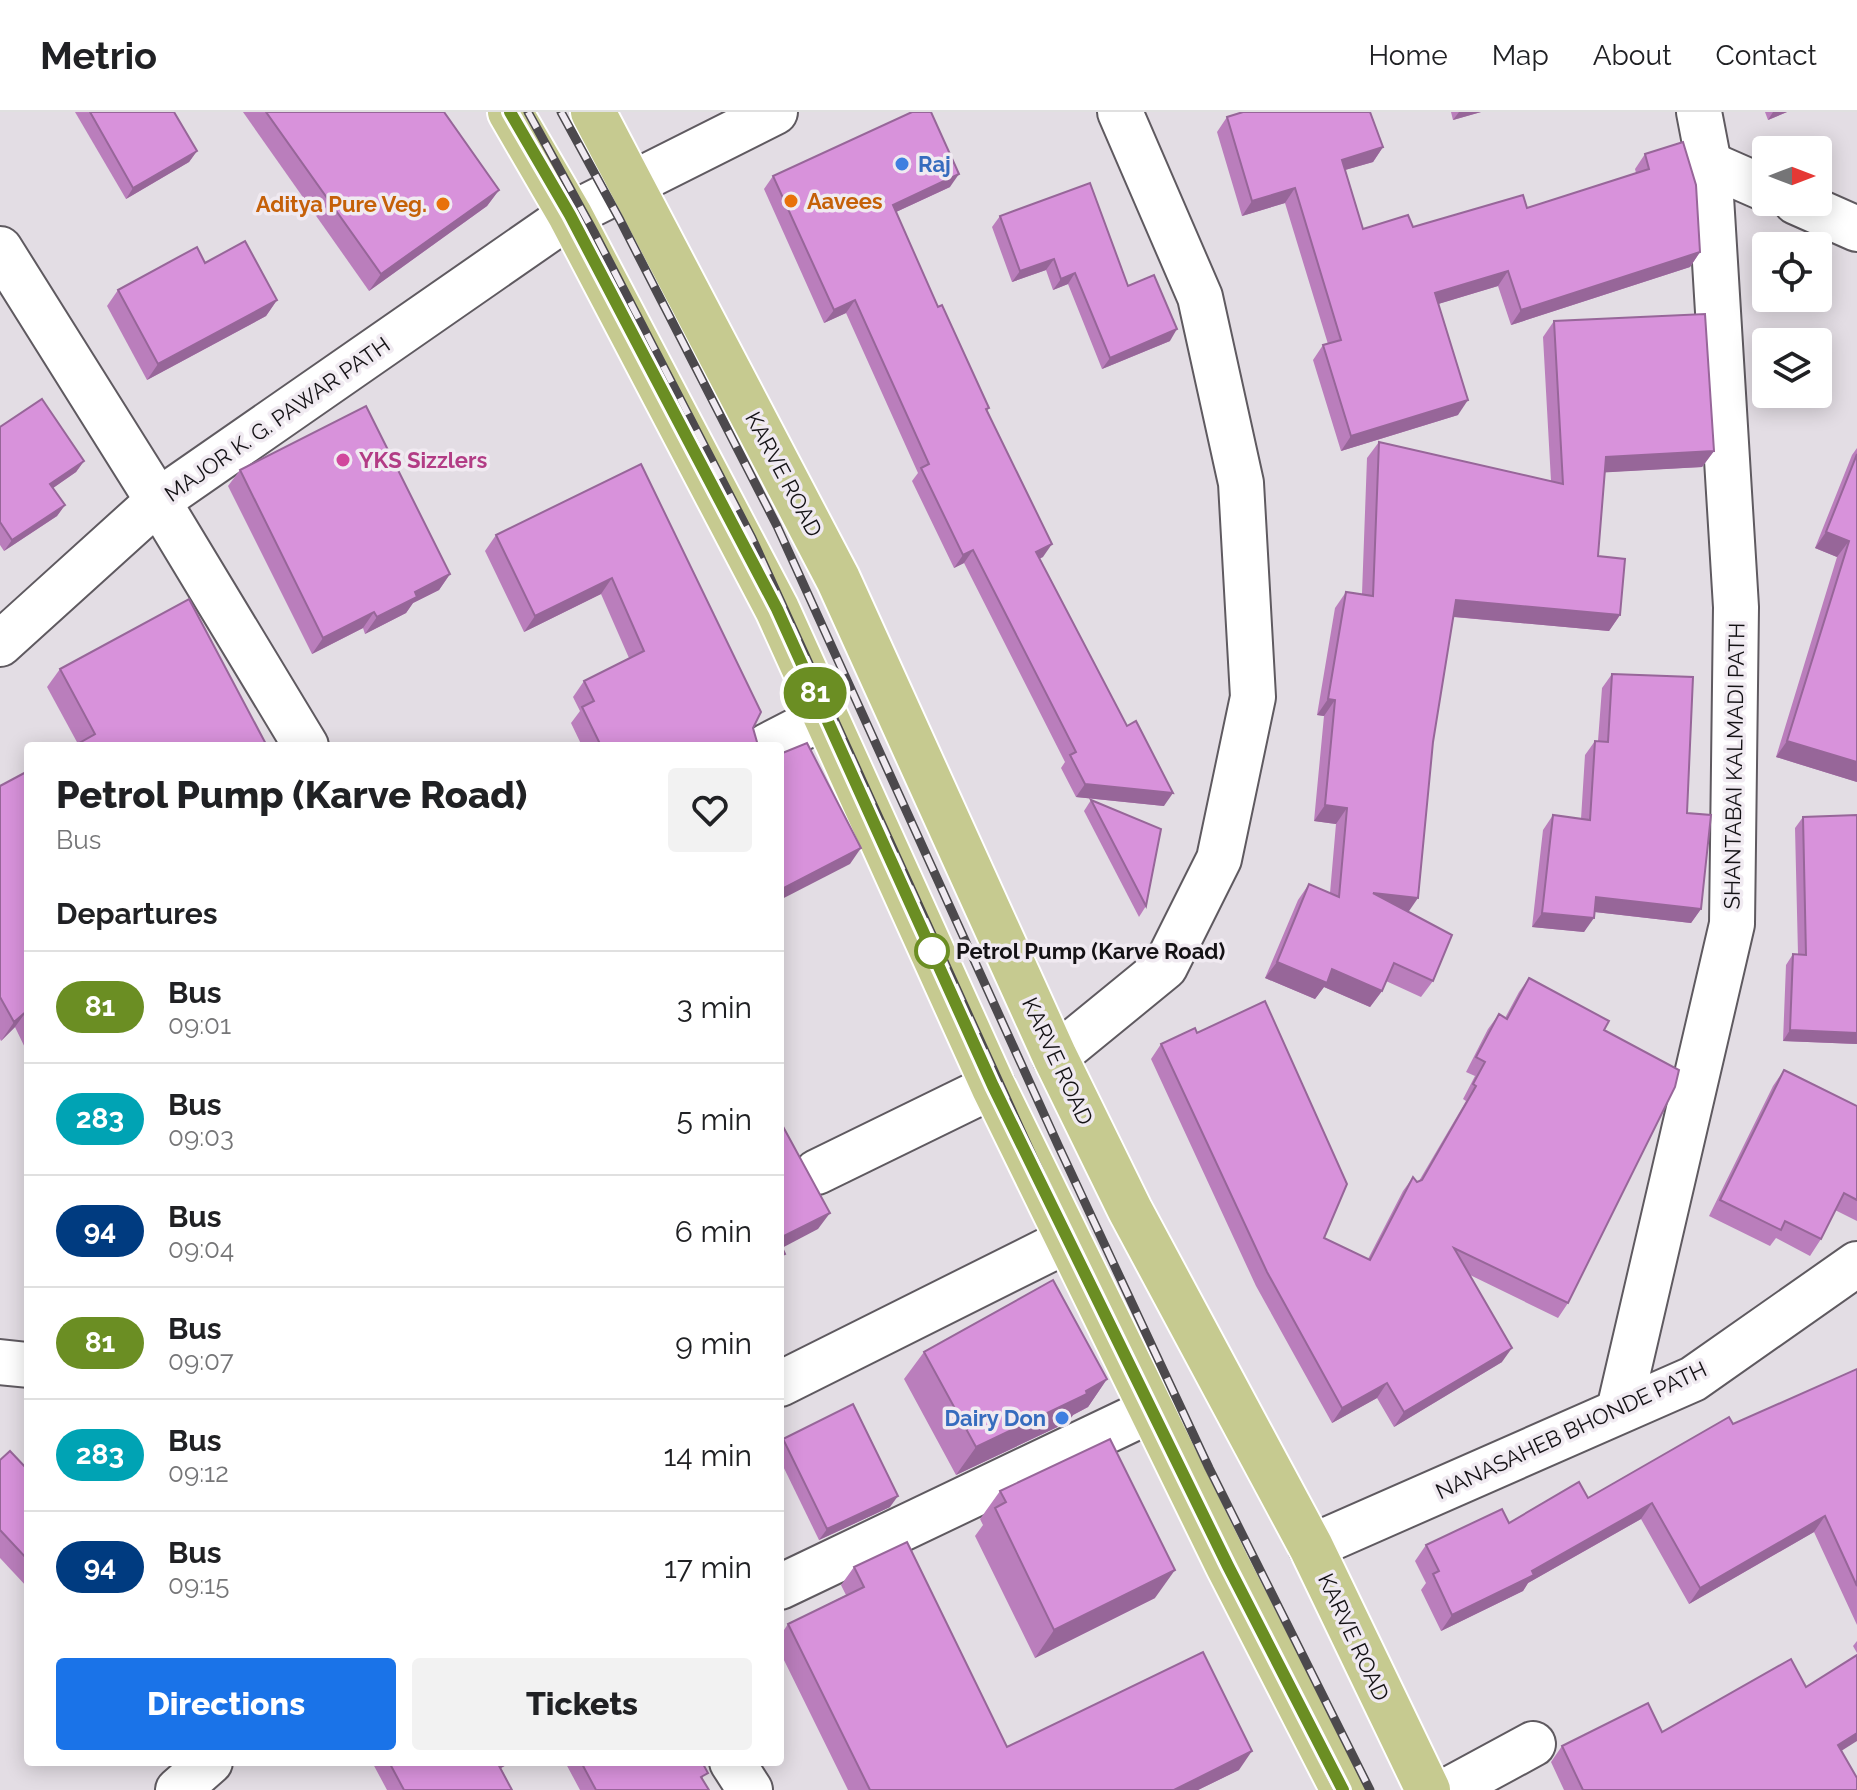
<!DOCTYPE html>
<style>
body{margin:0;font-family:Raleway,sans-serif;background:#f2f2f2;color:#202124;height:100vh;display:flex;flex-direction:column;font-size:30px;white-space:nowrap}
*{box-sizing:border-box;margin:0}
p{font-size:26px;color:#757577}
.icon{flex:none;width:44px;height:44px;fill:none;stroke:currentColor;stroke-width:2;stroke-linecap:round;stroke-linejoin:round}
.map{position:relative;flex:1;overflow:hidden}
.side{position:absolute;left:24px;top:630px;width:760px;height:1024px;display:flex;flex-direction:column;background:#fff;border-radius:8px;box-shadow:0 4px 20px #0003}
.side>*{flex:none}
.badge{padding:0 16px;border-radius:26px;font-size:28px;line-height:52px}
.needle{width:52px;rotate:90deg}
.controls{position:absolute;left:1752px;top:24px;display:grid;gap:16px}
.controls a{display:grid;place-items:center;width:80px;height:80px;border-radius:8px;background:#fff;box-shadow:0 4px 20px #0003;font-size:40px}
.map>.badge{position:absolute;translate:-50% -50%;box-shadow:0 0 0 4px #fff}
h2{padding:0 32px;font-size:30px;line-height:72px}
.round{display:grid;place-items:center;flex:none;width:84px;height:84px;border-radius:8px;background:#f2f2f2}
.overview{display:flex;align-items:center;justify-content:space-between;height:136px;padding:0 32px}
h1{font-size:38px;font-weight:800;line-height:60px}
.primary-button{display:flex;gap:16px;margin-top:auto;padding:16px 32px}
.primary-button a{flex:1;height:92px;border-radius:8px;background:#1a73e8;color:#fff;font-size:32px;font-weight:800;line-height:92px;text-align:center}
.primary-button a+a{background:#f2f2f2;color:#202124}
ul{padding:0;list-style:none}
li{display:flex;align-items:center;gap:24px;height:112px;padding:0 32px;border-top:2px solid #e0e0e0}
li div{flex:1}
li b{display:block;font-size:30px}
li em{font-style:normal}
li .badge{min-width:88px;font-weight:700;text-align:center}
header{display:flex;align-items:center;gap:48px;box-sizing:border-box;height:112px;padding:0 40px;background:#fff;border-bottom:2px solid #e0e0e0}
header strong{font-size:38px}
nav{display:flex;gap:44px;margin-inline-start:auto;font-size:28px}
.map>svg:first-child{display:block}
</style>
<header>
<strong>Metrio</strong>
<nav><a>Home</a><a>Map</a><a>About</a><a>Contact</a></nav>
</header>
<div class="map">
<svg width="1857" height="1678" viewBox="0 0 1857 1678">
<rect width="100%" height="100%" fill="#e3dde4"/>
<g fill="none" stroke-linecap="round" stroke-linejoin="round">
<!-- minor casing -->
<g stroke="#5f5a60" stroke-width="48">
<g id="minor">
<polyline points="1709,52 1766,77"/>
<polyline points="1796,90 1857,117"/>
<polyline points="0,137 158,389 306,634"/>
<polyline points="0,532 158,389 570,103 775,0"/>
<polyline points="767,634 825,604"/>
<polyline points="1055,945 1165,855 1219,747 1253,585 1241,371 1200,185 1120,0"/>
<polyline points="817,1060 993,974"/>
<polyline points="0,1250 28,1253"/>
<polyline points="780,1272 1068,1128"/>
<polyline points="1619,1298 1732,812 1736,495 1709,52 1699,0"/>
<polyline points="1311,1435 1693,1267 1857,1152"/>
<polyline points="780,1475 1151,1298"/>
<polyline points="732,1650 750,1678"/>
<polyline points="178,1678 210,1650"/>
<polyline points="1448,1678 1533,1632"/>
</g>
</g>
<!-- major casing -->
<g stroke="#fff" stroke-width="48">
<g id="major">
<polyline points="510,0 570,103 777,497 993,974 1228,1454 1343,1678"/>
<polyline points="593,0 838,467 1055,945 1130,1098 1311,1435 1428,1678"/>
</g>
</g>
<!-- minor -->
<use href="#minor" stroke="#fff" stroke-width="44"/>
<!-- major -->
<use href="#major" stroke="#c6ca90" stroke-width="44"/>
<!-- rail casing -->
<g stroke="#4c494d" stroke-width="9">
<g id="rail">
<polyline points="528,0 595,122 752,426 1033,1045 1184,1369 1338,1678"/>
<polyline points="561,0 620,108 777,414 1058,1033 1209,1356 1370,1678"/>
</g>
</g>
<!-- rail -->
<use href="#rail" stroke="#f0eaf1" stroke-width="6" stroke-dasharray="18" stroke-linecap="butt"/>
</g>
<!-- wall -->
<g fill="#ba7ebc">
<polygon points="75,0 174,0 197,39 189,50 126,87"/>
<polygon points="243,0 444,0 499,78 487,94 369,179"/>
<polygon points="1451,0 1481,0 1453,8"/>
<polygon points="1765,0 1787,0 1768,8"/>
<polygon points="1227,5 1383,35 1373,50 1345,58 1363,117 1413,115 1527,96 1636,61 1635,57 1645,42 1700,140 1690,155 1511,213 1498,174 1438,192 1458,303 1341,339 1313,248 1323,233 1328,232 1285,91 1242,104 1217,20"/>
<polygon points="773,64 950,75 896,100 938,195 989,296 987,299 1043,445 1039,446 1164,694 1076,685 1061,656 1065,650 964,451 954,456 912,369 918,361 846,201 824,211 764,77"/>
<polygon points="1000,104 1128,174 1170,229 1102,257 1068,172 1053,178 1046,158 1012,170 992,115"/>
<polygon points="118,178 277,188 266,204 147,268 107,194"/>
<polygon points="1554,209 1714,339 1702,355 1605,360 1598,444 1620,503 1609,519 1453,505 1433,630 1408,800 1433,869 1421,885 1386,869 1382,879 1370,895 1324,875 1315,887 1265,866 1298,788 1309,772 1330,781 1336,712 1314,709 1324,604 1317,603 1335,496 1346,480 1362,482 1367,346 1379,330 1551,369 1543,225"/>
<polygon points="0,315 84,349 76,360 53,376 65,393 57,404 4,439 0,433"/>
<polygon points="1857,336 1857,670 1776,645 1837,445 1815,436 1852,343"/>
<polygon points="641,352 753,616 757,630 760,634 582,634 571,611 580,599 573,585 584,569 629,546 601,482 524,520 485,439 496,423"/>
<polygon points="240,358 450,462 439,478 413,491 406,501 365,522 363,516 312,542 228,374"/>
<polygon points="60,557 267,634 78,632 47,575"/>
<polygon points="1612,562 1687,701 1701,797 1691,811 1595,800 1584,820 1532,815 1543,718 1553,703 1581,707 1585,643 1595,629 1598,629 1602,576"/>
<polygon points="28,659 28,942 15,915 1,929 0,927 0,674"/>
<polygon points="1091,688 1146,794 1139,805 1084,699"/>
<polygon points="1803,705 1857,932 1783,929 1786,853 1793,842 1798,842 1795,716"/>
<polygon points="1529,866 1604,918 1568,1191 1558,1206 1470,1163 1502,1250 1394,1315 1377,1286 1332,1311 1256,1174 1151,947 1161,932 1324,1126 1368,1147 1403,1079 1413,1065 1417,1070 1419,1069 1466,989 1463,987 1475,964 1466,960 1488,917 1499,902 1505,906 1519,880"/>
<polygon points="1784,958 1857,994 1857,1109 1835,1098 1821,1127 1810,1144 1776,1126 1770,1134 1709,1104 1773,974"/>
<polygon points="924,1240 1107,1267 1088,1295 1073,1303 1068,1310 956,1363 904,1267"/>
<polygon points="1857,1257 1857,1513 1814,1420 1689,1492 1641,1407 1528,1471 1523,1479 1441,1519 1421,1478 1426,1471 1415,1449 1426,1433 1509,1411 1588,1386 1733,1312"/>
<polygon points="783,1327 890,1395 819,1428 780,1348 780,1331"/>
<polygon points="0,1348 28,1358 28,1476 0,1446"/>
<polygon points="1000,1379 1155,1486 1035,1546 975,1424 983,1413 980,1407"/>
<polygon points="854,1455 1007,1635 1239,1658 1198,1678 848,1678 780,1540 780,1524 788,1512 846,1483 841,1473"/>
<polygon points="1857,1529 1857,1541 1853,1534"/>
<polygon points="1806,1575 1842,1639 1857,1678 1564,1678 1551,1650 1562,1634 1662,1620"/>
<polygon points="372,1650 512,1650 501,1656 512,1678 387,1678"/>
<polygon points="565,1650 702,1650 703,1668 709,1678 580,1678"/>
</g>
<!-- shaded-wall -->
<g fill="#976699">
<polygon points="1459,0 1481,0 1453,8"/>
<polygon points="1773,0 1787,0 1768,8"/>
<polygon points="1383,35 1373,50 1331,62 1342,48"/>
<polygon points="197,39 189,50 126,87 133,76"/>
<polygon points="959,62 950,75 883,106 893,93"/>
<polygon points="1295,76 1285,91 1242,104 1252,89"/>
<polygon points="499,78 487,94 369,179 381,162"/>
<polygon points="1700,140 1690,155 1511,213 1521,198"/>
<polygon points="1054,147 1046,158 1012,170 1020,159"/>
<polygon points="1508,159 1498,174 1425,196 1435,181"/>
<polygon points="1075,161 1068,172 1053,178 1061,167"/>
<polygon points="277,188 266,204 147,268 158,252"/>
<polygon points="855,188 846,201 824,211 834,198"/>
<polygon points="1177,217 1170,229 1102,257 1110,246"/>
<polygon points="1468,288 1458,303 1341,339 1351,324"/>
<polygon points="1714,339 1702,355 1595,361 1606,345"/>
<polygon points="84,349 76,360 43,383 50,372"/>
<polygon points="65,393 57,404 4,439 12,428"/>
<polygon points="1826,420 1849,429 1837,445 1815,436"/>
<polygon points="1052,432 1043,445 1027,453 1036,440"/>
<polygon points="973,438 964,451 954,456 963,443"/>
<polygon points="450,462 439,478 413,491 406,501 365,522 377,505 415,480"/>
<polygon points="612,466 601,482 524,520 535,504"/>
<polygon points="1456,488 1620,503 1609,519 1445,504"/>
<polygon points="374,500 363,516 312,542 323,526"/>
<polygon points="1328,587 1335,588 1324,604 1317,603"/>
<polygon points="1787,629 1857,650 1857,670 1776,645"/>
<polygon points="1085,672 1173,681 1164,694 1076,685"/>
<polygon points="1325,693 1347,696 1336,712 1314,709"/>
<polygon points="861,736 850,752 780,788 780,778"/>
<polygon points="1373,781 1418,786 1407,802"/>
<polygon points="1596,785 1701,797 1691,811 1586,799"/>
<polygon points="1542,801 1594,806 1584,820 1532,815"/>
<polygon points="1277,850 1332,857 1382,879 1370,895 1324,875 1315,887 1265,866"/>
<polygon points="28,897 15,915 1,929 14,910"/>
<polygon points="1790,918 1857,921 1857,932 1783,929"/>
<polygon points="830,1101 818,1117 780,1137 780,1126"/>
<polygon points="1512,1236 1502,1250 1394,1315 1404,1300"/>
<polygon points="1107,1267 1088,1295 1073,1303 1068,1310 956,1363 976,1335"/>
<polygon points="1387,1271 1377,1286 1332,1311 1342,1296"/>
<polygon points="898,1384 890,1395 819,1428 827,1417"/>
<polygon points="1652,1391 1641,1407 1528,1471 1523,1479 1441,1519 1452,1503"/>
<polygon points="1825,1404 1814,1420 1689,1492 1700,1476"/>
<polygon points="1175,1458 1155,1486 1035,1546 1054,1518"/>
<polygon points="1857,1621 1857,1629 1827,1648 1838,1633"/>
<polygon points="1252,1639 1239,1658 1198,1678 1174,1678"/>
<polygon points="497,1650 512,1650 488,1663"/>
</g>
<!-- building -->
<g fill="#d892db" stroke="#976699" stroke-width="2">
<polygon points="90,0 174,0 197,39 133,76"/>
<polygon points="266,0 444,0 499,78 381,162"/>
<polygon points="912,0 931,0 959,62 893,93 938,195 942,193 989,296 986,297 1052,432 1036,440 1127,614 1136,609 1173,681 1085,672 1070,643 1076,640 973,438 963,443 921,356 929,352 855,188 834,198 773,64"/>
<polygon points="1243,0 1370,0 1383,35 1342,48 1363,117 1408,103 1413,115 1523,83 1527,96 1649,57 1645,42 1683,30 1696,73 1700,140 1521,198 1508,159 1435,181 1468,288 1351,324 1323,233 1341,228 1295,76 1252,89 1227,5"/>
<polygon points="1090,71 1128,174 1154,163 1177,217 1110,246 1075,161 1061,167 1054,147 1020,159 1000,104"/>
<polygon points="245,129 277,188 158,252 118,178 197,135 205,151"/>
<polygon points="1705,202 1714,339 1606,345 1598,444 1625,447 1620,503 1456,488 1433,630 1418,786 1373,781 1452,823 1433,869 1394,851 1382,879 1332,857 1327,871 1277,850 1309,772 1339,785 1347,696 1325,693 1335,588 1328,587 1346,480 1373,484 1379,330 1563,372 1554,209"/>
<polygon points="42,287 84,349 50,372 65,393 12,428 0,410 0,315"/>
<polygon points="366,294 450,462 415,480 417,485 377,505 374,500 323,526 240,358"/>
<polygon points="1857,342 1857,650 1787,629 1849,429 1826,420"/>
<polygon points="641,352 761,600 753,616 757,630 760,634 601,634 582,595 594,589 584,569 644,539 612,466 535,504 496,423"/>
<polygon points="189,487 267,634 74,634 95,622 60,557"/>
<polygon points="1612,562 1693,565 1687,701 1711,703 1701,797 1596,785 1594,806 1542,801 1553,703 1590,708 1595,629 1608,630"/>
<polygon points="807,631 861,736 780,778 780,642"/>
<polygon points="28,659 28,898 14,910 0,885 0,674"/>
<polygon points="1091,688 1161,717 1146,794"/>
<polygon points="1857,703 1857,921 1790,918 1793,842 1806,843 1803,705"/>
<polygon points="1529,866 1609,909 1604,918 1679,958 1675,975 1568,1191 1454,1136 1512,1236 1404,1300 1387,1271 1342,1296 1267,1160 1161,932 1195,916 1197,921 1265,889 1347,1072 1324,1126 1370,1148 1413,1065 1417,1070 1422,1068 1476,974 1473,972 1485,950 1476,945 1499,902 1507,907"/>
<polygon points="1784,958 1857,994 1857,1088 1844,1081 1821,1127 1785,1109 1781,1118 1720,1088"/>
<polygon points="780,1009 830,1101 780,1126"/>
<polygon points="780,1131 785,1142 780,1144"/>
<polygon points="1053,1168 1107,1267 1086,1279 1087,1282 976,1335 924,1240"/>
<polygon points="1857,1257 1857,1474 1825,1404 1700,1476 1652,1391 1532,1459 1534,1463 1452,1503 1433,1462 1439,1459 1426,1433 1502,1397 1509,1411 1579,1370 1588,1386 1729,1305 1733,1312"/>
<polygon points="853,1292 898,1384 827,1417 783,1327"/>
<polygon points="1110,1327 1175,1458 1054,1518 995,1396 1006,1390 1000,1379"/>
<polygon points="10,1339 28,1358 28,1448 0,1418 0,1348"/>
<polygon points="907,1430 1007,1635 1203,1540 1252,1639 1174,1678 870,1678 788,1512 864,1475 854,1455"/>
<polygon points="1857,1543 1857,1621 1838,1633 1857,1666 1857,1678 1583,1678 1562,1634 1648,1591 1662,1620 1791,1547 1806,1575"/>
<polygon points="389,1650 497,1650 512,1678 404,1678"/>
<polygon points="581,1650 702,1650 708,1661 701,1665 709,1678 596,1678"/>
</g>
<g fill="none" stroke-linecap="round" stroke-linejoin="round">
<!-- line casing -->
<g stroke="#fff" stroke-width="18">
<polyline id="line" points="510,0 570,103 777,497 993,974 1228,1454 1343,1678"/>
</g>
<!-- line -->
<use href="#line" stroke="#6b8e23" stroke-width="12"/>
</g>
<!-- markers -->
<g fill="#3f7fe0" stroke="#f0eaf1" stroke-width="3">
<circle cx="902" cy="52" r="8"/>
<circle cx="1062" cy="1306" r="8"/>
</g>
<g fill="#e8710a" stroke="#f0eaf1" stroke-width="3">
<circle cx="791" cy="89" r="8"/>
<circle cx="443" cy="92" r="8"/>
</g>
<circle fill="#d1479c" stroke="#f0eaf1" stroke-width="3" cx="343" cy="348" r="8"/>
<circle fill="#fff" stroke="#6b8e23" stroke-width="4" cx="932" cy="839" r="16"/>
<g text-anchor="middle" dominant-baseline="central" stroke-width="7" stroke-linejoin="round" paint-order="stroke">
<!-- shop labels -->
<g font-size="22" font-weight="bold" fill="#366cbe" stroke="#f0eaf1" text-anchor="start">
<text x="918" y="52">Raj</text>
<text x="1046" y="1306" text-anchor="end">Dairy Don</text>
</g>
<!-- food labels -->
<g font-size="22" font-weight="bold" fill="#c56008" stroke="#f0eaf1" text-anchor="start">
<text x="807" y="89">Aavees</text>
<text x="427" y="92" text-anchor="end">Aditya Pure Veg.</text>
</g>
<!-- street labels -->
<g font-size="22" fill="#141215" stroke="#f0eaf1">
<text transform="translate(277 307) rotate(-35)">MAJOR K. G. PAWAR PATH</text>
<text transform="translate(784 362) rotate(62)">KARVE ROAD</text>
<text transform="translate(1734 654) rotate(-89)">SHANTABAI KALMADI PATH</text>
<text transform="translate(1058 949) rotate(65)">KARVE ROAD</text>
<text transform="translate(1571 1318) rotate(-25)">NANASAHEB BHONDE PATH</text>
<text transform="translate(1354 1525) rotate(65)">KARVE ROAD</text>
</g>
<!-- hotel labels -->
<g font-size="22" font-weight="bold" fill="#b23c85" stroke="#f0eaf1" text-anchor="start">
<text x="359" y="348">YKS Sizzlers</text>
</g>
<!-- stop labels -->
<g font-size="22" font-weight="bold" fill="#141215" stroke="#f0eaf1" text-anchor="start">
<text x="956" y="839">Petrol Pump (Karve Road)</text>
</g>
</g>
</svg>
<div class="controls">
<a><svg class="needle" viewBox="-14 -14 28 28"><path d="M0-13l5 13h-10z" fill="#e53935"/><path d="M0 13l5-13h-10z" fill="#757577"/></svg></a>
<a><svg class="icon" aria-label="locate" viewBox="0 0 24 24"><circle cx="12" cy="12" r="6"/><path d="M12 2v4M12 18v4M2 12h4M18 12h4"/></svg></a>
<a><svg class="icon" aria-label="layers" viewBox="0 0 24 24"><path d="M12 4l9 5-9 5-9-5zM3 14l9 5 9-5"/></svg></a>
</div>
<b class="badge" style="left:815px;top:581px;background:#6b8e23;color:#fff">81</b>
<section class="side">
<div class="overview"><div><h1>Petrol Pump (Karve Road)</h1><p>Bus</p></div><a class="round"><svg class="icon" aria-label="heart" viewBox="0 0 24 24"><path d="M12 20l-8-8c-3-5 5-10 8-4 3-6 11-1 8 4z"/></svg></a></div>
<h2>Departures</h2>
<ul>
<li><span class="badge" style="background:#6b8e23;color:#fff">81</span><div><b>Bus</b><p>09:01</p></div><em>3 min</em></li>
<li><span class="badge" style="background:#00a3b4;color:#fff">283</span><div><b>Bus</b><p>09:03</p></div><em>5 min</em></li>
<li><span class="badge" style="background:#003b80;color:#fff">94</span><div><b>Bus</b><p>09:04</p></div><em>6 min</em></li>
<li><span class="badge" style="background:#6b8e23;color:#fff">81</span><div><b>Bus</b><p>09:07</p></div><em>9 min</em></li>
<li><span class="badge" style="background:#00a3b4;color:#fff">283</span><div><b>Bus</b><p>09:12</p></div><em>14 min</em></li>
<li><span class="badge" style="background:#003b80;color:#fff">94</span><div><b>Bus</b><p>09:15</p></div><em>17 min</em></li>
</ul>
<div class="primary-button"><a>Directions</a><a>Tickets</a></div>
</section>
</div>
